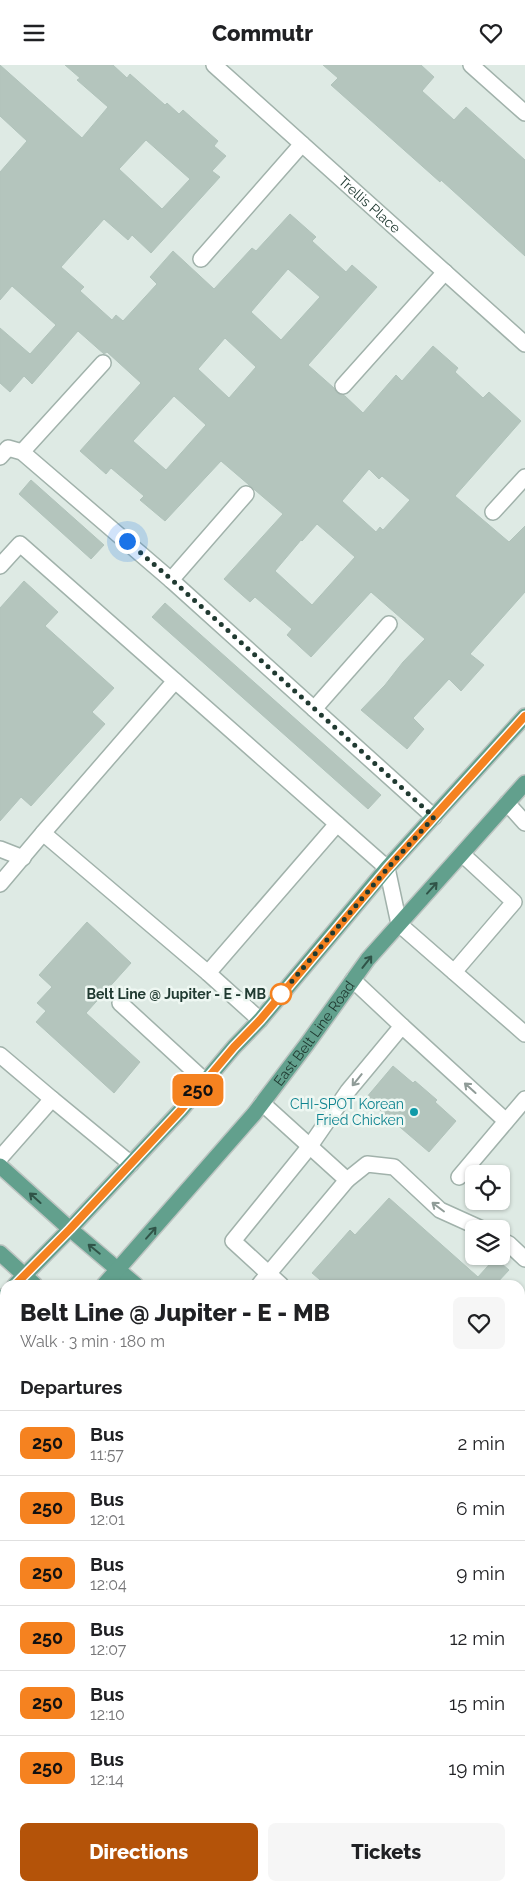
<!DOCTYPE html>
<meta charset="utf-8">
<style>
body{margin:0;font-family:Raleway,sans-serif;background:#f6f6f6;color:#202124;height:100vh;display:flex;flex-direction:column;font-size:19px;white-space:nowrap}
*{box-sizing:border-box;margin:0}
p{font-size:16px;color:#757577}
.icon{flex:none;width:28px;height:28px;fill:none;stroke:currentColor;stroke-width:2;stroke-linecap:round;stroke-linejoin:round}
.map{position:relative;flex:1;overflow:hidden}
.panel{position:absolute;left:0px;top:1215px;width:525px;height:611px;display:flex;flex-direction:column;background:#fff;border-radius:15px 15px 0 0;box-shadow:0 1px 4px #0004}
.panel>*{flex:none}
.badge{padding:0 10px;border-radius:8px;font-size:18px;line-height:32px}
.tools{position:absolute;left:465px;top:1100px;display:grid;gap:10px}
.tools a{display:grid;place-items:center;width:45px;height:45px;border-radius:8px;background:#fff;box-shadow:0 1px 4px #0004;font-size:25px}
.you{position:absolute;width:25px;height:25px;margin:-12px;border:4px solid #fff;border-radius:50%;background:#1a73e8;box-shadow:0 0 0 8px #1a73e833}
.map>.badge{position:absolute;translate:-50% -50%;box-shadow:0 0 0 2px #fff}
h2{padding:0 20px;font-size:19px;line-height:45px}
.round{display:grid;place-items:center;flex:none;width:52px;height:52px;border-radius:8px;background:#f6f6f6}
.overview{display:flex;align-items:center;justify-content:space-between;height:85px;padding:0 20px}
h1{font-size:24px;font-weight:800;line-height:38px}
.cta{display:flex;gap:10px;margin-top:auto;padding:10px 20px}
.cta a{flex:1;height:58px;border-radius:8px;background:#b45309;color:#fff;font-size:20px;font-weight:800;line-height:58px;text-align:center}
.cta a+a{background:#f6f6f6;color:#202124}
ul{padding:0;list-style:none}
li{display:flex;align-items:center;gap:15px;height:65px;padding:0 20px;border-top:1px solid #e0e0e0}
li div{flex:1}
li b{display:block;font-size:19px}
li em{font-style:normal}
li .badge{min-width:55px;font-weight:700;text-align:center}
header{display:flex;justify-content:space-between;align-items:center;height:65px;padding:0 20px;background:#fff;font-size:22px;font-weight:800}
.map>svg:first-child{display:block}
</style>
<header><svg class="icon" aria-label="menu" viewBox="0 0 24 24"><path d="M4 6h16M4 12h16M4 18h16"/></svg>Commutr<svg class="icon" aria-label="heart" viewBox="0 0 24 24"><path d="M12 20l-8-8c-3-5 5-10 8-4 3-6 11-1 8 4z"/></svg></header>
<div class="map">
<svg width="525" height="1826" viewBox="0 0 525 1826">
<rect width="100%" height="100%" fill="#deeae4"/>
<!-- green -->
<polygon fill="#b6dcbe" points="520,1436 525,1437 525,1533 520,1529"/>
<!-- water -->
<g fill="#85c9d0">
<polygon points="0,1335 5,1339 5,1479 0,1476"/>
<polygon points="520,1517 525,1518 525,1617 520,1617"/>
</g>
<!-- building -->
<g fill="#b4c5bd" stroke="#b1c3bb" fill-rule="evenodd">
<path d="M 0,0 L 82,73 L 108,42 L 77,15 L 80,13 L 65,0 L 113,0 L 127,13 L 130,9 L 165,40 L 167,38 L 179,49 L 183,45 L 218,76 L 214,81 L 226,91 L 212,106 L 220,112 L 151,188 L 132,170 L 128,175 L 104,154 L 61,202 L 84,222 L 80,226 L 112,255 L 116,250 L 123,256 L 157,219 L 150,212 L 173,186 L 214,224 L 252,183 L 256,186 L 290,149 L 316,172 L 312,176 L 346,207 L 352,200 L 377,222 L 308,300 L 334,323 L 337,328 L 345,331 L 363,348 L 396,310 L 402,316 L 433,281 L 458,303 L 455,307 L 483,333 L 489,327 L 521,356 L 455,431 L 509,477 L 525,461 L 525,527 L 470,589 L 484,600 L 461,626 L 449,614 L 413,653 L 424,664 L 407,684 L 361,645 L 385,620 L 403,597 L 425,574 L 371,527 L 311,592 L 287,570 L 292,564 L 255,532 L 250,537 L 224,514 L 283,449 L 221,396 L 165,456 L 140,435 L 144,431 L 111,403 L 106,409 L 80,386 L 141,318 L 107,287 L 104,289 L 78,266 L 32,319 L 24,311 L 10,327 L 0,318 L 0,263 L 30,289 L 56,260 L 12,221 L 0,235 L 0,107 L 27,76 L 0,51 ZM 146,75 L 190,114 L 162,144 L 119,104 ZM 288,204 L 320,232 L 281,275 L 251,247 ZM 225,273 L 256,302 L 229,333 L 198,304 ZM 174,331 L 206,360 L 166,405 L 133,376 ZM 369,404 L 379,414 L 382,411 L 410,435 L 383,465 L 380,462 L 376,467 L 342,436 ZM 317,459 L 355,492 L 312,540 L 275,506 L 301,475 L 302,476 Z"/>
<polygon points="323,0 421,0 434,12 422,26 454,55 466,42 525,95 525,191 441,115 440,117 331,20 338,13"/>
<polygon points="31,415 104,480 91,494 19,429"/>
<polygon points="24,516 58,547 45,561 114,623 92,647 105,659 31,741 21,732 0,756 0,543"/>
<polygon points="165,538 381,730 368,744 152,552"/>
<polygon points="87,857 131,898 86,948 140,997 114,1028 36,957 46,946 37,938 52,922 39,910"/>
<polygon points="393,1001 413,1018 415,1016 437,1035 435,1037 456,1056 429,1087 366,1033"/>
<polygon points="389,1133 478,1212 495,1193 509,1205 495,1220 326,1220 312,1208 350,1165 355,1170"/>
</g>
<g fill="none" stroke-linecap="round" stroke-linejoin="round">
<!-- minor casing -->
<g stroke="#a1b2ab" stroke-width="18">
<g id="minor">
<path id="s1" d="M 214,0 L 525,279"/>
<polyline points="471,0 525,48"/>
<polyline points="201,194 302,79"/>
<polyline points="343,321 445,207"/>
<polyline points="22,387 103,298"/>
<polyline points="0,392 8,383 22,387 171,515 434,752"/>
<polyline points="493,447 525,412"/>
<polyline points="0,501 20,479 387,803 399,859 525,969"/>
<polyline points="171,515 246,429"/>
<polyline points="314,644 389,559"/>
<polyline points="507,738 525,758"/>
<polyline points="43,768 175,616"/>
<polyline points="0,784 23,793"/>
<polyline points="0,819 43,768 208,908 260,955"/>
<polyline points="454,907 514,837 462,789"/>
<polyline points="208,908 337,759"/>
<polyline points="353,915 402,961"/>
<polyline points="120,938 205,1016"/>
<polyline points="0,990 52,1034"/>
<polyline points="0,1093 52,1034 131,1099"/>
<polyline points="459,1112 525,1034"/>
<polyline points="347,1115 367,1099 394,1102 440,1145 482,1164"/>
<polyline points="501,1175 509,1179 525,1194"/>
<polyline points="259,1220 347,1115 262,1038"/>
<polyline points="281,1220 233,1176 310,1081 348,1026 402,961 506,1056"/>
<polyline points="520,1286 525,1281"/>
<polyline points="0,1577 5,1581"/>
<polyline points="0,1639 5,1633"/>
<polyline points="494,1821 499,1826"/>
<polyline points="314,1826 318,1821"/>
</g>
</g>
<!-- major casing -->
<g stroke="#bcc4c1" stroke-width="18">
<g id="major">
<polyline points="0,1101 70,1164 136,1220"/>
<polyline points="0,1188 35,1220"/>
<polyline points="15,1220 70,1164 181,1045 234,982 260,955 387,803 525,651"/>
<path id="s2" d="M 104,1220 L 254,1049 L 307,979 L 368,894 L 525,718"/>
<polyline points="0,1236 5,1231"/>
<polyline points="0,1323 5,1319"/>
<polyline points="520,1562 525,1567"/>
<polyline points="520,1629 525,1634"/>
</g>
</g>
<!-- minor -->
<use href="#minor" stroke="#fff" stroke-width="15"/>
<!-- major -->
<use href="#major" stroke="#62a08d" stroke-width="15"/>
</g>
<!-- one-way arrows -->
<defs><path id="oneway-shaft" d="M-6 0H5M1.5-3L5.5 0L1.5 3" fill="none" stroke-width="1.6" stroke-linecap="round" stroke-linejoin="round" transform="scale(1.25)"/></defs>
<g stroke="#305448">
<use href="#oneway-shaft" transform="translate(432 823) rotate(-48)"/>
<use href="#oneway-shaft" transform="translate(367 897) rotate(-52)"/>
<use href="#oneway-shaft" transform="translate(35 1133) rotate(-138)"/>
<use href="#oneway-shaft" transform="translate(151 1168) rotate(-49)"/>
<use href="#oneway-shaft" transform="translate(94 1184) rotate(-141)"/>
</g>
<g stroke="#909c98">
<use href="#oneway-shaft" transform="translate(357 1015) rotate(129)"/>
<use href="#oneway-shaft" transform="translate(470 1023) rotate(-138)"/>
<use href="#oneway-shaft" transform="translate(438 1142) rotate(-143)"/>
</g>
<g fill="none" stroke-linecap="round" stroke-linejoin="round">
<!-- line casing -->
<g stroke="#fff" stroke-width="11">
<polyline id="line" points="15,1220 70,1164 181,1045 234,982 260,955 387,804 525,651"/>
</g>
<!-- line -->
<use href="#line" stroke="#f58220" stroke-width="8"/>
<!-- walk -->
<polyline stroke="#203a31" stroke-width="5" stroke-dasharray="0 9" points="127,476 172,515 434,752 387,804 281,929"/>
</g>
<!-- markers -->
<circle fill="#fff" stroke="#f58220" stroke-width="2.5" cx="281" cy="929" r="10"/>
<circle fill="#0f9aa8" stroke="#eef7f2" stroke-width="2" cx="414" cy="1047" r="5"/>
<g text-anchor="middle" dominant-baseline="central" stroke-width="5" stroke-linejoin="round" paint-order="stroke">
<!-- street labels -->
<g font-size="14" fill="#203a31" stroke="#eef7f2">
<text stroke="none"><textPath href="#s1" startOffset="209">Trellis Place</textPath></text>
<text stroke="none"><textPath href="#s2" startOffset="328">East Belt Line Road</textPath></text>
</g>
<!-- stop labels -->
<g font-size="14" font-weight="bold" fill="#203a31" stroke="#eef7f2" text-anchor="end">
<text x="266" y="929">Belt Line @ Jupiter - E - MB</text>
</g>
<!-- culture labels -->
<g font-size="14" fill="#0d838f" stroke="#eef7f2" text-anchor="end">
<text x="404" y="1039">CHI-SPOT Korean<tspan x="404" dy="16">Fried Chicken</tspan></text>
</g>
</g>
</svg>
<div class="tools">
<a><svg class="icon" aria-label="locate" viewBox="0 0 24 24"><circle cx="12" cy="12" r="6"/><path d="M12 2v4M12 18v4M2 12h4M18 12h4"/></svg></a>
<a><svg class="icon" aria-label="layers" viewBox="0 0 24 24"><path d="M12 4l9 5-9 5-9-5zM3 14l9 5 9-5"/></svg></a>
</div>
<div class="you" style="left:127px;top:476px"></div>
<b class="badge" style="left:198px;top:1025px;background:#f58220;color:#111">250</b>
<section class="panel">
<div class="overview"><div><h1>Belt Line @ Jupiter - E - MB</h1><p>Walk · 3 min · 180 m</p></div><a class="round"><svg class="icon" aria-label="heart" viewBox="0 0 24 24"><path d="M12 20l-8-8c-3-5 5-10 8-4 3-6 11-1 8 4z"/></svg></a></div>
<h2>Departures</h2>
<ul>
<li><span class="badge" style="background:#f58220;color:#111">250</span><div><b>Bus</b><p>11:57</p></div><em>2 min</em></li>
<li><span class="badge" style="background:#f58220;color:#111">250</span><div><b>Bus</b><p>12:01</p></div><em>6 min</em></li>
<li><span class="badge" style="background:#f58220;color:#111">250</span><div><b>Bus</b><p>12:04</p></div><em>9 min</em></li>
<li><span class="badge" style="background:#f58220;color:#111">250</span><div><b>Bus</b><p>12:07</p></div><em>12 min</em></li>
<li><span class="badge" style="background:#f58220;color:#111">250</span><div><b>Bus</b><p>12:10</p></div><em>15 min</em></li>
<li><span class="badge" style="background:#f58220;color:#111">250</span><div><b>Bus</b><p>12:14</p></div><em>19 min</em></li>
</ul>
<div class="cta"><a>Directions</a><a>Tickets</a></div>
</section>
</div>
